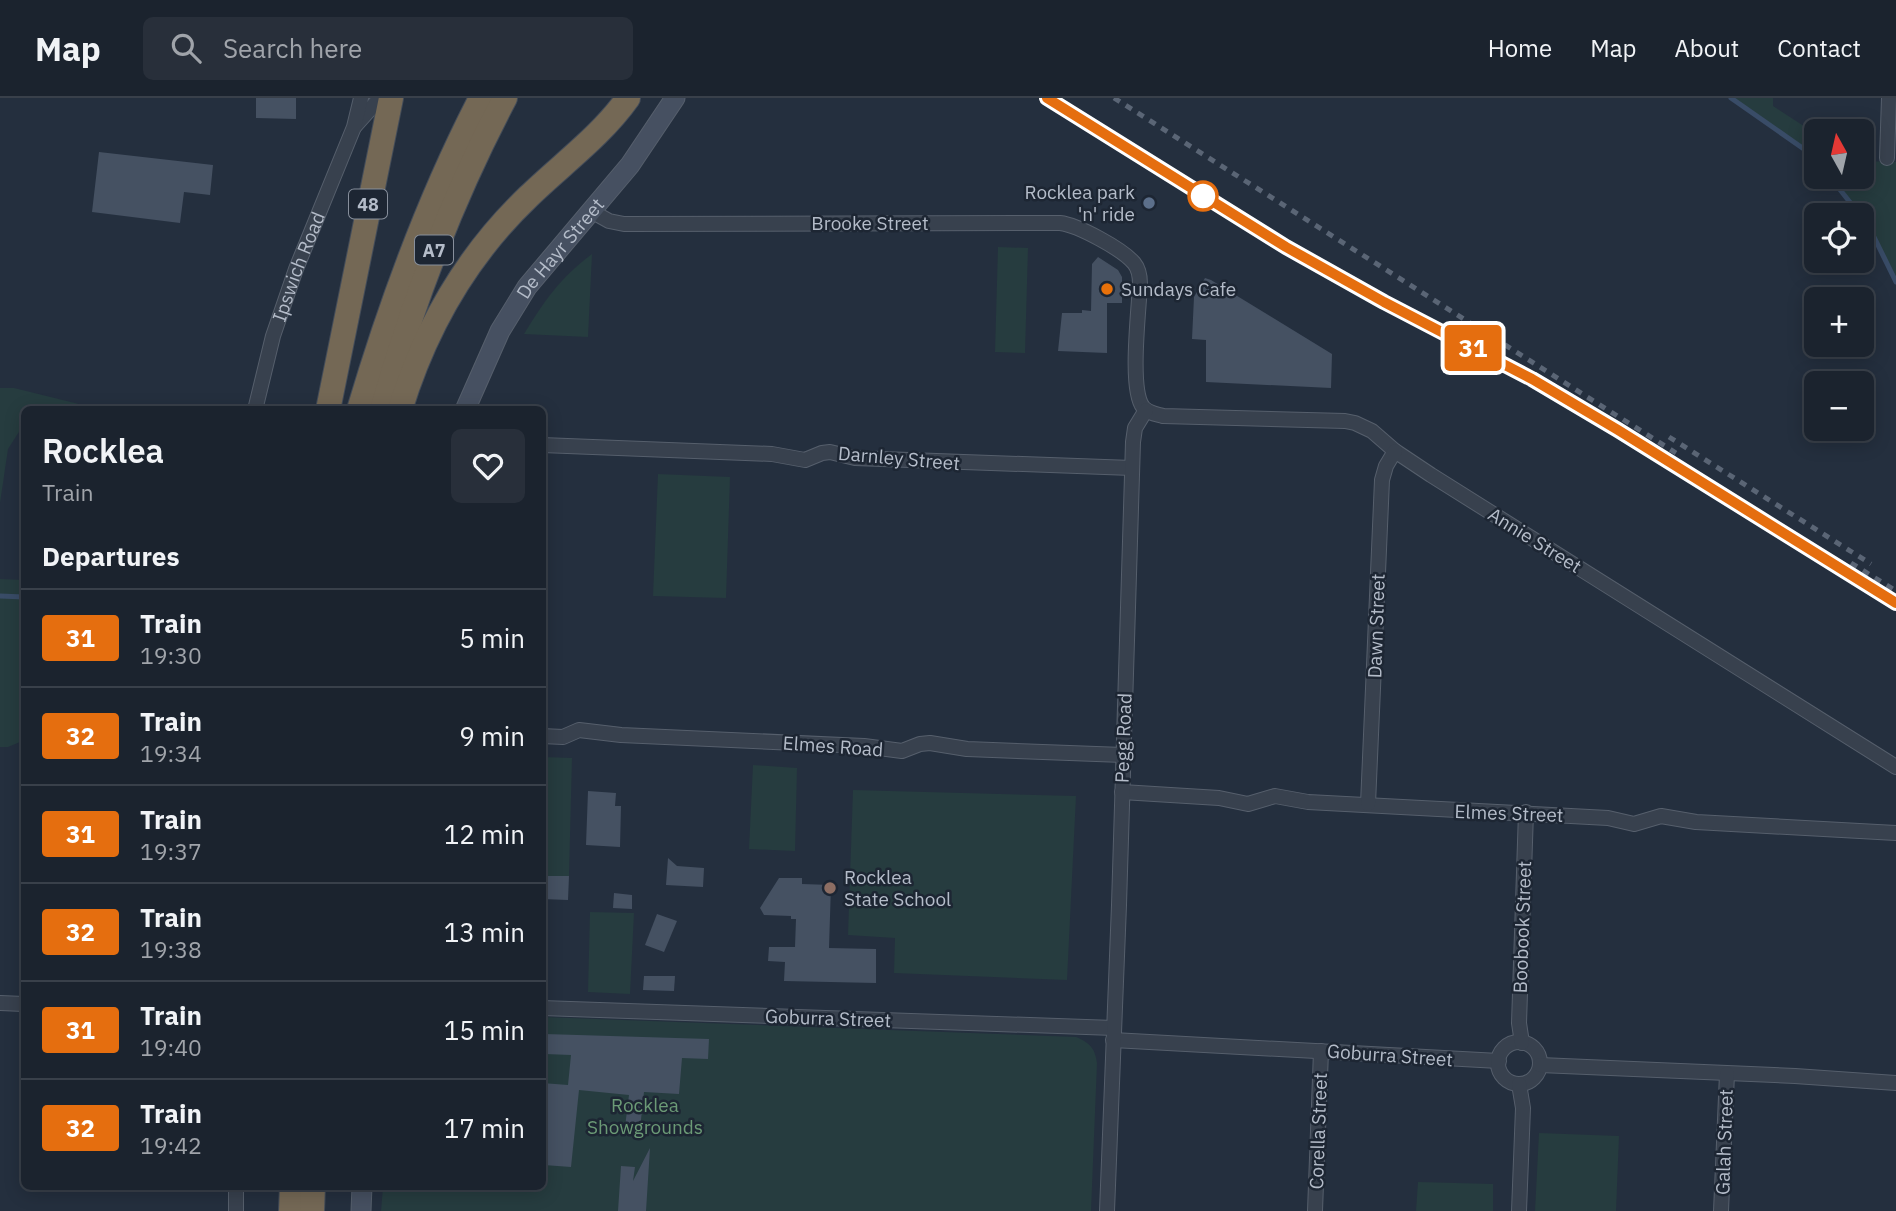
<!DOCTYPE html>
<meta charset="utf-8">
<style>
body{margin:0;font-family:"IBM Plex Sans",sans-serif;background:#282f3a;color:#f1f3f6;height:100vh;display:flex;flex-direction:column;font-size:26px;white-space:nowrap}
*{box-sizing:border-box;margin:0}
p{font-size:23px;color:#a0a4aa}
.icon{flex:none;width:38px;height:38px;fill:none;stroke:currentColor;stroke-width:2;stroke-linecap:round;stroke-linejoin:round}
.map{position:relative;flex:1;overflow:hidden}
.details{position:absolute;left:21px;top:308px;width:525px;height:784px;display:flex;flex-direction:column;background:#1b232e;border-radius:10px;box-shadow:0 4px 18px #0003,0 0 0 2px #39404a}
.details>*{flex:none}
.badge{padding:0 14px;border-radius:5px;font-size:24px;line-height:46px}
.needle{width:46px;rotate:352deg}
.buttons{position:absolute;left:1804px;top:21px;display:grid;gap:14px}
.buttons a{display:grid;place-items:center;width:70px;height:70px;border-radius:10px;background:#1b232e;box-shadow:0 4px 18px #0003,0 0 0 2px #39404a;font-size:35px}
.map>.badge{position:absolute;translate:-50% -50%;box-shadow:0 0 0 4px #fff}
h2{padding:0 21px;font-size:26px;line-height:63px}
.round{display:grid;place-items:center;flex:none;width:74px;height:74px;border-radius:10px;background:#282f3a}
.head{display:flex;align-items:center;justify-content:space-between;height:119px;padding:0 21px}
h1{font-size:33px;font-weight:600;line-height:52px}
ul{padding:0;list-style:none}
li{display:flex;align-items:center;gap:21px;height:98px;padding:0 21px;border-top:2px solid #39404a}
li div{flex:1}
li b{display:block;font-size:26px}
li em{font-style:normal}
li .badge{min-width:77px;font-weight:700;text-align:center}
header{display:flex;align-items:center;gap:42px;box-sizing:border-box;height:98px;padding:0 35px;background:#1b232e;border-bottom:2px solid #39404a}
header strong{font-size:33px}
nav{display:flex;gap:38px;margin-inline-start:auto;font-size:24px}
.search{width:490px;height:63px;background:#282f3a;display:flex;align-items:center;gap:18px;box-sizing:border-box;padding:0 24px;border-radius:10px;color:#a0a4aa;font-size:26px}
.map>svg:first-child{display:block}
</style>
<header>
<strong>Map</strong>
<div class="search"><svg class="icon" aria-label="search" viewBox="0 0 24 24"><circle cx="10" cy="10" r="6"/><path d="M15 15l6 6"/></svg>Search here</div>
<nav><a>Home</a><a>Map</a><a>About</a><a>Contact</a></nav>
</header>
<div class="map">
<svg width="1896" height="1113" viewBox="0 0 1896 1113">
<rect width="100%" height="100%" fill="#242f3e"/>
<!-- green -->
<g fill="#263c3f">
<polygon points="1731,0 1773,0 1773,8 1816,36 1816,63 1811,56"/>
<polygon points="1862,63 1896,64 1896,184 1862,117 1830,79 1862,79"/>
<polygon points="998,149 1028,150 1025,255 995,254"/>
<path d="M 592,156 L 588,239 L 524,236 C 544,203 560,180 592,156 Z"/>
<polygon points="0,290 14,290 99,311 24,312 24,331 22,329 8,351 0,405"/>
<polygon points="658,376 730,379 726,500 653,498"/>
<path d="M 0,481 L 24,482 C 25,522 25,561 21,601 C 20,616 23,629 20,644 L 8,649 L 0,649 Z"/>
<polygon points="543,659 572,660 569,778 543,778"/>
<polygon points="753,667 797,670 795,753 749,751"/>
<polygon points="853,692 1076,698 1067,882 894,875 895,840 848,837"/>
<polygon points="590,814 634,815 630,896 588,894"/>
<path d="M 543,919 L 1076,939 C 1090,945 1095,950 1097,965 L 1091,1113 L 381,1113 L 383,1089 L 542,1088 Z"/>
<polygon points="1539,1035 1619,1038 1616,1113 1535,1113"/>
<polygon points="1418,1084 1493,1086 1493,1113 1416,1113"/>
</g>
<g fill="none" stroke-linecap="round" stroke-linejoin="round">
<!-- stream -->
<g stroke="#394c67" stroke-width="5">
<polyline points="1731,0 1811,56 1816,63"/>
<polyline points="1830,79 1860,117"/>
<polyline points="1862,120 1874,139 1896,184"/>
<polyline points="0,498 24,499"/>
</g>
</g>
<!-- building -->
<g fill="#455162">
<polygon points="256,0 296,0 296,21 256,20"/>
<polygon points="99,54 213,67 210,97 184,94 180,125 92,114"/>
<polygon points="1098,159 1118,172 1122,179 1122,205 1107,205 1107,255 1058,253 1062,215 1082,215 1082,212 1091,213 1092,166"/>
<polygon points="1205,180 1211,182 1332,256 1331,290 1206,284 1206,242 1192,241 1194,199"/>
<polygon points="588,693 616,695 615,708 621,708 620,749 586,747"/>
<polygon points="668,760 677,768 704,770 703,789 666,787"/>
<polygon points="542,778 569,778 568,802 542,801"/>
<polygon points="779,780 802,780 802,786 831,787 829,850 876,851 876,885 784,883 785,864 768,863 769,849 795,849 796,821 791,821 791,818 764,817 760,810"/>
<polygon points="614,795 632,797 632,811 613,810"/>
<polygon points="657,816 677,823 664,854 645,847"/>
<polygon points="644,878 675,878 674,893 643,892"/>
<polygon points="545,936 709,941 708,961 682,960 679,996 644,994 640,1031 625,1029 629,997 579,992 571,1069 544,1067 542,985 568,987 571,957 545,956"/>
<polygon points="650,1050 646,1113 618,1113 621,1068 635,1069 633,1083"/>
</g>
<g fill="none" stroke-linecap="round" stroke-linejoin="round">
<!-- street casing -->
<g stroke="#565f6c" stroke-width="16">
<g id="street">
<polyline points="355,28 380,0"/>
<polyline points="1887,60 1889,0"/>
<path d="M 591,113 L 609,123 L 624,126 L 1060,125 C 1078,127 1122,151 1134,165 C 1139,171 1140,179 1140,186 C 1139,212 1129,291 1143,309 C 1148,315 1156,316 1163,318 L 1345,323 L 1355,325 L 1372,333 L 1395,353 L 1431,377 L 1896,669"/>
<path id="s1" d="M 255,312 L 273,238 L 296,171 L 354,29 L 361,0"/>
<polyline points="542,347 772,356 805,362 822,355 830,354 855,360 1132,370"/>
<polyline points="542,638 563,639 579,632 621,637 864,648 902,653 920,646 930,645 967,651 1123,657"/>
<polyline points="1122,694 1219,700 1248,706 1275,698 1308,704 1608,720 1634,726 1661,718 1696,724 1896,735"/>
<polyline points="1368,706 1382,382 1386,368 1395,353"/>
<polyline points="0,905 24,906"/>
<polyline points="542,910 1114,930"/>
<polyline points="1113,942 1499,963"/>
<circle cx="1519" cy="965" r="21"/>
<polyline points="1522,945 1519,925 1526,714"/>
<polyline points="1540,967 1795,978 1896,985"/>
<polyline points="236,1113 236,1088"/>
<polyline points="1107,1113 1119,807 1133,344 1135,330 1146,312"/>
<polyline points="1315,1113 1321,953"/>
<polyline points="1519,1113 1523,1010 1519,986"/>
<polyline points="1721,1113 1727,976"/>
</g>
</g>
<!-- secondary casing -->
<g stroke="#565f6c" stroke-width="21">
<g id="secondary">
<path id="s2" d="M 465,312 L 500,233 L 527,189 L 630,67 L 675,0"/>
<polyline points="361,1113 362,1088"/>
</g>
</g>
<!-- highway casing -->
<g stroke="#434c59" stroke-width="26">
<g id="highway">
<polyline points="328,312 391,0"/>
<path d="M 359,312 C 391,204 429,100 481,0"/>
<path d="M 382,312 C 413,203 452,100 505,0"/>
<path d="M 400,312 C 425,230 467,157 529,98 C 562,66 601,38 628,0"/>
<polyline points="291,1113 292,1088"/>
<polyline points="312,1113 313,1088"/>
</g>
</g>
<!-- street -->
<use href="#street" stroke="#38414e" stroke-width="14"/>
<!-- secondary -->
<use href="#secondary" stroke="#465061" stroke-width="19"/>
<!-- highway -->
<use href="#highway" stroke="#746855" stroke-width="24"/>
<!-- rail -->
<g stroke="#5a6575" stroke-width="5" stroke-dasharray="7 7" stroke-linecap="butt">
<polyline points="1047,0 1286,149 1384,204 1532,281 1618,332 1896,505"/>
<polyline points="1114,0 1676,355"/>
<polyline points="1669,339 1871,466"/>
<polyline points="1851,465 1896,493"/>
</g>
</g>
<g fill="none" stroke-linecap="round" stroke-linejoin="round">
<!-- line casing -->
<g stroke="#fff" stroke-width="16">
<polyline id="line" points="1047,0 1286,149 1384,204 1532,281 1618,332 1896,505"/>
</g>
<!-- line -->
<use href="#line" stroke="#e56e0f" stroke-width="10"/>
</g>
<!-- markers -->
<circle fill="#fff" stroke="#e56e0f" stroke-width="3.5" cx="1203" cy="98" r="14"/>
<circle fill="#5c6f8a" stroke="#1d2633" stroke-width="2.5" cx="1149" cy="105" r="7"/>
<circle fill="#e8710a" stroke="#1d2633" stroke-width="2.5" cx="1107" cy="191" r="7"/>
<circle fill="#8d6e63" stroke="#1d2633" stroke-width="2.5" cx="830" cy="790" r="7"/>
<g text-anchor="middle" dominant-baseline="central" stroke-width="5" stroke-linejoin="round" paint-order="stroke">
<!-- shield labels -->
<g fill="#1d2633" stroke="#878f9c" stroke-width="2">
<rect x="349" y="91.5" width="38" height="29" rx="5"/>
<rect x="415" y="137.5" width="38" height="29" rx="5"/>
</g>
<g font-size="18" font-weight="bold" fill="#b4bcc9">
<text x="368" y="106">48</text>
<text x="434" y="152">A7</text>
</g>
<!-- poi labels -->
<g font-size="19" fill="#b4bcc9" stroke="#1d2633" text-anchor="start">
<text x="1135" y="94" text-anchor="end">Rocklea park<tspan x="1135" dy="22">'n' ride</tspan></text>
<text x="1121" y="191">Sundays Cafe</text>
<text x="844" y="779">Rocklea<tspan x="844" dy="22">State School</tspan></text>
</g>
<!-- street labels -->
<g font-size="19" fill="#b4bcc9" stroke="#1d2633">
<text x="870" y="125">Brooke Street</text>
<text stroke="none"><textPath href="#s2" startOffset="189">De Hayr Street</textPath></text>
<text stroke="none"><textPath href="#s1" startOffset="150">Ipswich Road</textPath></text>
<text transform="translate(899 360) rotate(5)">Darnley Street</text>
<text transform="translate(1535 442) rotate(32)">Annie Street</text>
<text transform="translate(1376 528) rotate(-88)">Dawn Street</text>
<text transform="translate(1123 640) rotate(-88)">Pegg Road</text>
<text transform="translate(833 648) rotate(4)">Elmes Road</text>
<text transform="translate(1509 715) rotate(2)">Elmes Street</text>
<text transform="translate(1522 829) rotate(-88)">Boobook Street</text>
<text transform="translate(828 920) rotate(2)">Goburra Street</text>
<text transform="translate(1390 957) rotate(4)">Goburra Street</text>
<text transform="translate(1318 1033) rotate(-88)">Corella Street</text>
<text transform="translate(1724 1044) rotate(-88)">Galah Street</text>
</g>
<!-- park labels -->
<g font-size="19" fill="#6b9a76" stroke="#1d2633">
<text x="645" y="1007">Rocklea<tspan x="645" dy="22">Showgrounds</tspan></text>
</g>
</g>
</svg>
<div class="buttons">
<a><svg class="needle" viewBox="-14 -14 28 28"><path d="M0-13l5 13h-10z" fill="#e53935"/><path d="M0 13l5-13h-10z" fill="#a0a4aa"/></svg></a>
<a><svg class="icon" aria-label="locate" viewBox="0 0 24 24"><circle cx="12" cy="12" r="6"/><path d="M12 2v4M12 18v4M2 12h4M18 12h4"/></svg></a>
<a>+</a>
<a>−</a>
</div>
<b class="badge" style="left:1473px;top:250px;background:#e56e0f;color:#fff">31</b>
<section class="details">
<div class="head"><div><h1>Rocklea</h1><p>Train</p></div><a class="round"><svg class="icon" aria-label="heart" viewBox="0 0 24 24"><path d="M12 20l-8-8c-3-5 5-10 8-4 3-6 11-1 8 4z"/></svg></a></div>
<h2>Departures</h2>
<ul>
<li><span class="badge" style="background:#e56e0f;color:#fff">31</span><div><b>Train</b><p>19:30</p></div><em>5 min</em></li>
<li><span class="badge" style="background:#e56e0f;color:#fff">32</span><div><b>Train</b><p>19:34</p></div><em>9 min</em></li>
<li><span class="badge" style="background:#e56e0f;color:#fff">31</span><div><b>Train</b><p>19:37</p></div><em>12 min</em></li>
<li><span class="badge" style="background:#e56e0f;color:#fff">32</span><div><b>Train</b><p>19:38</p></div><em>13 min</em></li>
<li><span class="badge" style="background:#e56e0f;color:#fff">31</span><div><b>Train</b><p>19:40</p></div><em>15 min</em></li>
<li><span class="badge" style="background:#e56e0f;color:#fff">32</span><div><b>Train</b><p>19:42</p></div><em>17 min</em></li>
</ul>
</section>
</div>
